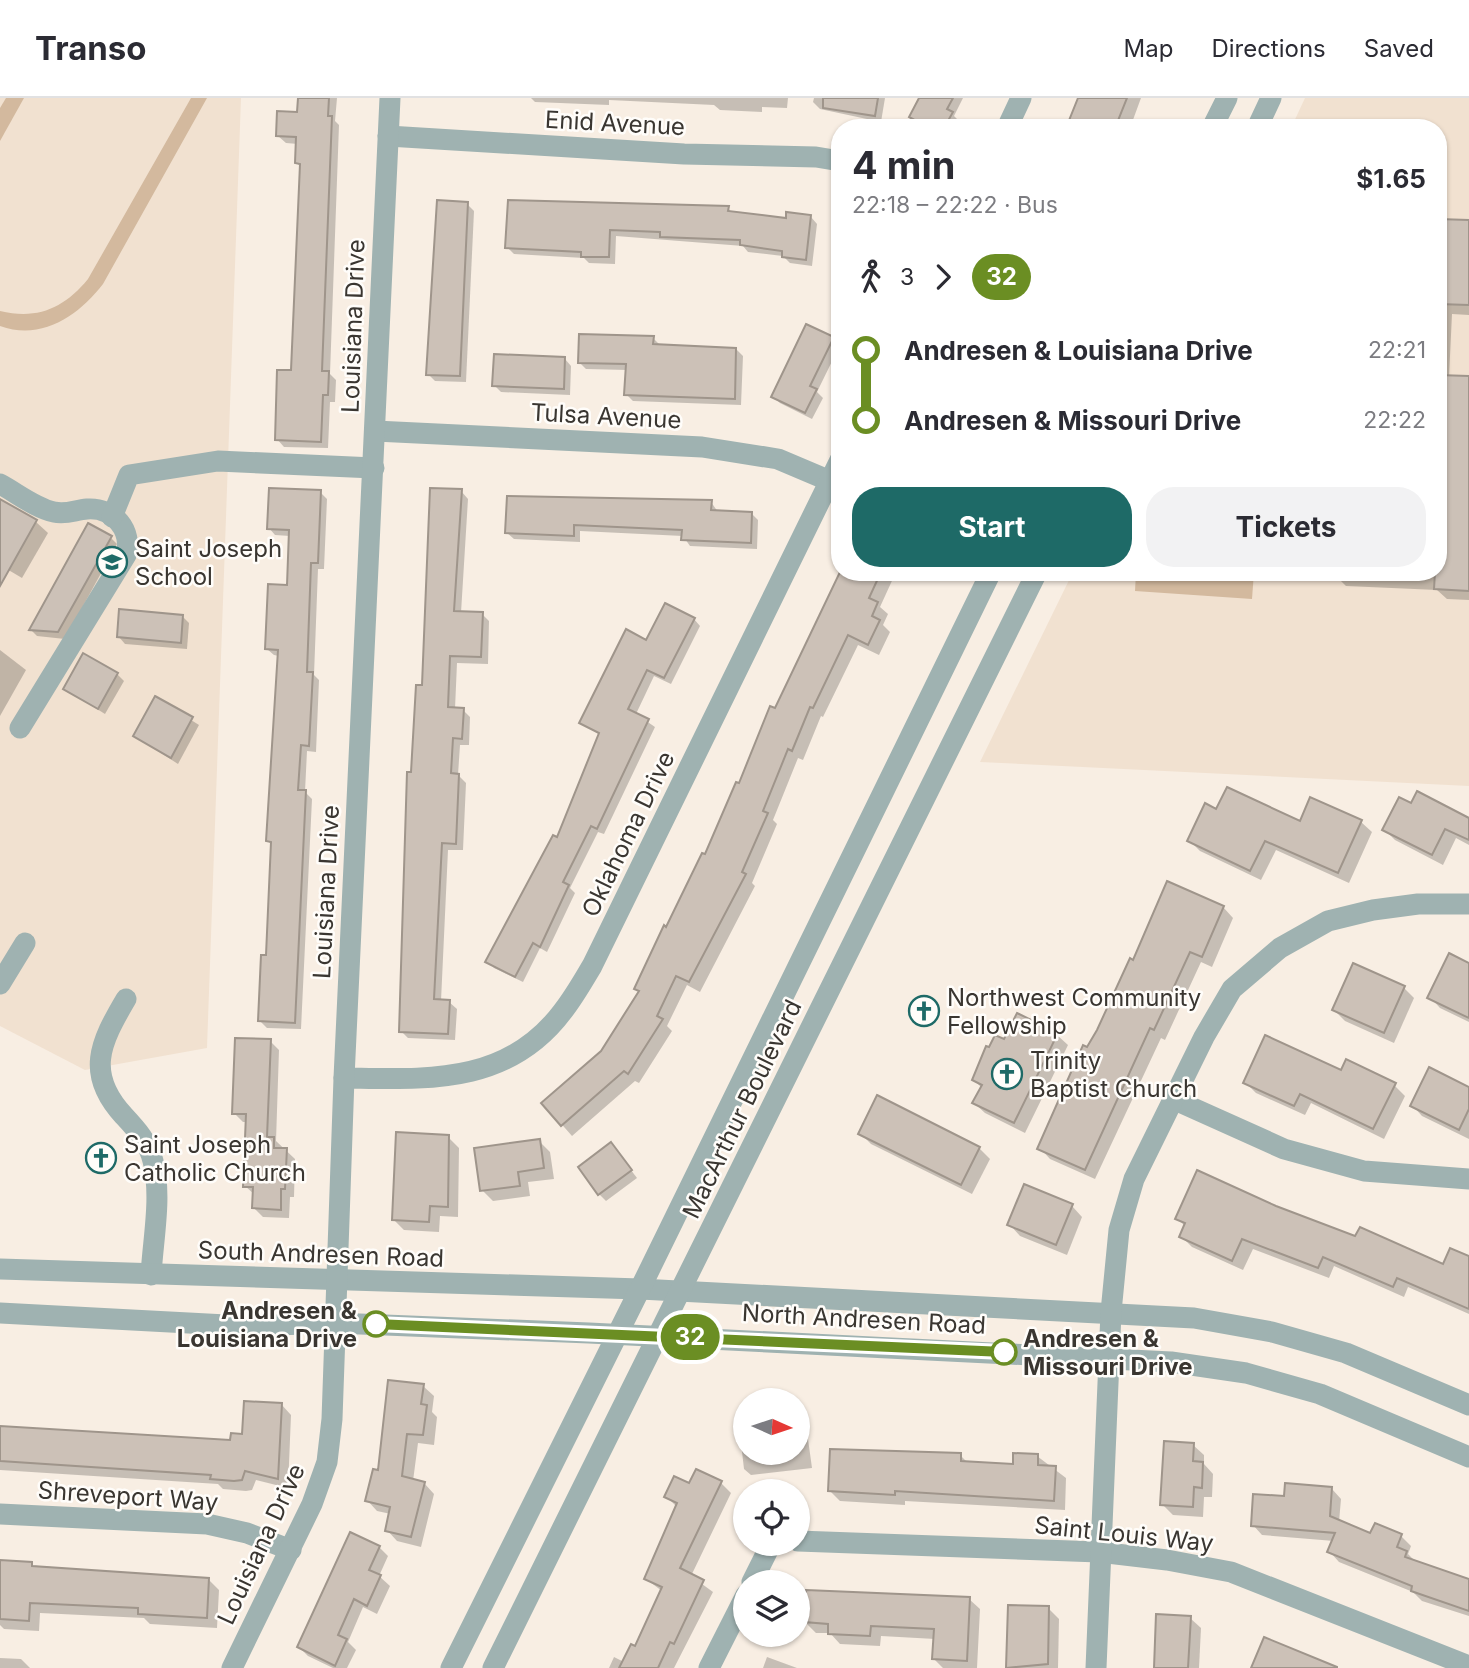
<!DOCTYPE html>
<meta charset="utf-8">
<style>
body{margin:0;font-family:Inter,sans-serif;background:#f2f2f3;color:#2b2b33;height:100vh;display:flex;flex-direction:column;font-size:26px;white-space:nowrap}
*{box-sizing:border-box;margin:0}
p{font-size:23px;color:#7c7c81}
.icon{flex:none;width:38px;height:38px;fill:none;stroke:currentColor;stroke-width:2;stroke-linecap:round;stroke-linejoin:round}
.map{position:relative;flex:1;overflow:hidden}
.side{position:absolute;left:831px;top:21px;width:616px;height:462px;display:flex;flex-direction:column;background:#fff;border-radius:28px;box-shadow:0 2px 5px #0004}
.side>*{flex:none}
.badge{padding:0 14px;border-radius:23px;font-size:24px;line-height:46px}
.needle{width:46px;rotate:93deg}
.fabs{position:absolute;left:733px;top:1290px;display:grid;gap:14px}
.fabs a{display:grid;place-items:center;width:77px;height:77px;border-radius:50%;background:#fff;box-shadow:0 2px 5px #0004;font-size:35px}
.map>.badge{position:absolute;translate:-50% -50%;box-shadow:0 0 0 4px #fff}
.legs{display:flex;align-items:center;gap:10px;height:77px;padding:0 21px;font-size:23px}
.legs p{margin-inline-start:auto}
.headline{display:flex;align-items:center;justify-content:space-between;height:119px;padding:0 21px}
h1{font-size:38px;font-weight:700;line-height:52px}
.action{display:flex;gap:14px;margin-top:auto;padding:14px 21px}
.action a{flex:1;height:80px;border-radius:28px;background:#1e6a67;color:#fff;font-size:28px;font-weight:700;line-height:80px;text-align:center}
.action a+a{background:#f2f2f3;color:#2b2b33}
ul{padding:0 21px;list-style:none}
li{display:flex;align-items:center;gap:24px;height:70px;font-size:26px}
li i{display:grid;place-items:center;width:10px;height:100%;margin:0 9px;background:currentColor}
li i::after{content:'';width:18px;height:18px;margin:-9px;border:5px solid;border-radius:50%;background:#fff}
li p{margin-inline-start:auto}
li:first-child i{background:linear-gradient(#0000 50%,currentColor 0)}
li:last-child i{background:linear-gradient(currentColor 50%,#0000 0)}
header{display:flex;align-items:center;gap:42px;box-sizing:border-box;height:98px;padding:0 35px;background:#fff;border-bottom:2px solid #e1e1e2}
header strong{font-size:33px}
nav{display:flex;gap:38px;margin-inline-start:auto;font-size:24px}
.map>svg:first-child{display:block}
</style>
<header>
<strong>Transo</strong>
<nav><a>Map</a><a>Directions</a><a>Saved</a></nav>
</header>
<div class="map">
<svg width="1469" height="1570" viewBox="0 0 1469 1570">
<rect width="100%" height="100%" fill="#f8eee3"/>
<!-- built -->
<g fill="#f1e1d0">
<polygon points="0,0 241,0 207,950 85,972 0,928"/>
<polygon points="1305,0 1469,0 1469,688 980,664 1073,474 1438,474 1438,30 1291,30"/>
</g>
<!-- green -->
<g fill="#d3b99e">
<polygon points="6,0 24,0 0,43 0,10"/>
<path d="M 191,0 L 207,0 L 103,186 C 78,218 42,243 0,228 L 0,213 C 38,222 64,210 88,181 Z"/>
<polygon points="1136,474 1254,474 1252,501 1135,493"/>
</g>
<!-- shadow -->
<g fill="#0003">
<polygon points="300,0 337,0 335,23 339,27 330,276 336,282 335,304 330,304 328,350 284,349 277,341 293,274 301,69 297,65 298,46 286,45 278,38 299,16"/>
<polygon points="531,0 788,0 787,10 762,9 762,14 720,12 714,7 609,2 609,7 535,4"/>
<polygon points="814,0 885,0 881,24 820,11 813,4"/>
<polygon points="921,0 963,0 954,18 958,22 954,30 926,30 918,26 911,19"/>
<polygon points="1080,0 1141,0 1130,30 1062,30 1064,24 1069,27"/>
<polygon points="1438,104 1446,111 1445,123 1469,124 1469,217 1452,216 1449,279 1469,280 1469,502 1447,501 1437,492 1346,488 1336,478 1340,474 1438,474"/>
<polygon points="467,106 474,113 466,284 435,283 428,276"/>
<polygon points="728,110 733,116 787,122 811,119 817,126 812,168 790,165 783,158 748,154 743,148 616,138 615,166 589,165 584,160 514,156 507,149"/>
<polygon points="653,240 660,247 736,251 743,258 741,307 633,303 626,296 627,272 586,271 579,264"/>
<polygon points="833,241 840,247 817,294 823,300 812,321 780,305 774,299"/>
<polygon points="565,261 571,268 570,297 501,294 494,287"/>
<polygon points="461,393 468,401 461,515 482,516 489,523 488,566 457,565 455,611 463,612 470,619 469,647 460,647 458,677 466,685 463,752 448,752 441,903 449,904 457,911 455,942 408,940 401,933 413,676 424,589"/>
<polygon points="320,394 327,401 324,471 318,471 314,577 319,582 316,654 307,653 305,694 312,701 301,931 267,930 260,923 268,859 272,747 268,743 279,558 274,557 267,551 288,488 290,438 275,437 269,430"/>
<polygon points="0,403 36,424 48,435 22,480 0,467"/>
<polygon points="711,404 718,414 752,416 758,422 757,451 690,448 683,438 580,433 580,444 514,441 507,435"/>
<polygon points="110,439 117,446 65,541 37,538 31,532"/>
<polygon points="842,474 896,474 880,509 888,516 883,527 890,534 879,557 858,547 823,619 821,618 803,662 798,660 773,722 777,726 752,785 755,788 700,894 687,887 667,928 672,933 639,985 635,983 572,1038 543,1005 602,954 640,894 636,890 706,759"/>
<polygon points="182,518 189,525 187,551 125,546 119,539"/>
<polygon points="694,521 700,528 671,586 654,578 636,616 655,629 604,736 598,734 570,790 575,795 547,854 540,850 523,884 494,870 488,863 557,741 600,637 582,625 647,544"/>
<polygon points="0,552 26,572 0,618"/>
<polygon points="117,576 124,583 105,616 65,591"/>
<polygon points="156,600 199,627 178,666 135,638"/>
<polygon points="1217,713 1301,725 1361,724 1372,734 1349,785 1276,752 1261,782 1200,753 1189,742"/>
<polygon points="1469,722 1469,747 1456,740 1443,767 1395,742 1384,731"/>
<polygon points="1223,809 1233,820 1212,869 1201,864 1165,942 1161,940 1095,1081 1050,1061 1040,1050 1134,864"/>
<polygon points="1469,867 1469,924 1440,910 1430,899"/>
<polygon points="1404,890 1414,900 1394,945 1345,923 1334,912"/>
<polygon points="1018,917 1057,937 1068,947 1025,1035 985,1015 974,1005 982,990 974,982 1005,944"/>
<polygon points="270,943 279,952 276,1043 295,1061 294,1099 290,1099 289,1120 263,1119 254,1110 255,1097 245,1088 247,1024 243,1024 234,1015"/>
<polygon points="1342,974 1394,987 1405,998 1384,1041 1311,1005 1305,1017 1256,995 1245,984"/>
<polygon points="1469,990 1469,1041 1422,1018 1412,1007"/>
<polygon points="860,1035 979,1050 990,1061 972,1096 871,1046"/>
<polygon points="448,1039 459,1050 458,1119 440,1118 439,1134 404,1132 393,1121"/>
<polygon points="539,1043 550,1054 554,1081 528,1084 530,1098 493,1103 482,1092"/>
<polygon points="611,1046 637,1080 606,1103 599,1096"/>
<polygon points="1072,1108 1082,1119 1067,1157 1020,1138 1010,1127"/>
<polygon points="1275,1110 1356,1141 1444,1168 1469,1160 1469,1216 1408,1189 1404,1199 1334,1168 1329,1180 1253,1151 1243,1172 1192,1149 1181,1138 1186,1129 1177,1120"/>
<polygon points="423,1288 434,1298 432,1314 437,1319 434,1347 418,1345 413,1383 424,1385 434,1396 421,1449 397,1443 387,1432 391,1416 377,1413 367,1402"/>
<polygon points="281,1306 291,1317 288,1390 256,1382 252,1392 246,1393 223,1391 218,1386 0,1372 0,1330 232,1344"/>
<polygon points="798,1334 808,1341 812,1370 751,1377 744,1371 741,1345 746,1344 746,1354 798,1354"/>
<polygon points="1193,1347 1204,1357 1204,1366 1213,1376 1212,1399 1204,1399 1203,1419 1173,1417 1162,1406"/>
<polygon points="960,1357 969,1366 1014,1367 1037,1358 1066,1380 1065,1412 905,1403 905,1407 840,1403 830,1393"/>
<polygon points="721,1385 731,1395 691,1478 713,1494 674,1570 609,1570 614,1559 624,1564 635,1550 662,1493 646,1481 677,1409 666,1398 690,1388"/>
<polygon points="1332,1391 1341,1401 1339,1424 1371,1437 1401,1438 1411,1448 1408,1456 1417,1465 1469,1483 1469,1518 1422,1503 1413,1494 1339,1464 1330,1454 1334,1443 1262,1437 1253,1427 1286,1400"/>
<polygon points="379,1449 388,1458 379,1478 390,1488 377,1516 363,1509 348,1544 356,1552 347,1570 333,1570 308,1558 299,1549"/>
<polygon points="0,1465 208,1481 219,1492 217,1530 150,1526 144,1520 40,1515 39,1533 4,1531 0,1527"/>
<polygon points="969,1501 980,1511 977,1570 943,1570 934,1561 935,1541 881,1538 880,1548 840,1546 830,1535 816,1535 805,1524"/>
<polygon points="1010,1509 1048,1510 1059,1521 1058,1570 1008,1570"/>
<polygon points="1190,1520 1201,1530 1199,1570 1155,1570"/>
<polygon points="767,1559 797,1570 763,1570"/>
<polygon points="0,1560 21,1561 30,1570 0,1570"/>
</g>
<!-- building -->
<g fill="#ccc1b7" stroke="#9f958b" stroke-width="2">
<polygon points="298,0 329,0 328,18 332,18 322,273 329,273 328,297 323,297 321,344 275,342 277,272 291,272 300,66 295,65 296,39 276,38 277,13 297,14"/>
<polygon points="823,0 878,0 875,18 823,10"/>
<polygon points="919,0 953,0 947,11 953,14 944,30 929,30 909,19"/>
<polygon points="1078,0 1127,0 1115,30 1066,30"/>
<polygon points="437,102 468,104 460,278 426,277"/>
<polygon points="508,102 729,108 728,113 786,120 786,114 811,117 806,162 782,159 782,153 740,147 740,142 660,139 660,134 610,132 609,159 581,159 581,154 505,150"/>
<polygon points="1438,121 1469,122 1469,207 1438,206"/>
<polygon points="806,226 834,239 810,288 817,291 805,315 771,299"/>
<polygon points="579,236 654,238 653,246 736,250 735,301 624,297 626,266 578,265"/>
<polygon points="494,256 565,259 564,291 492,288"/>
<polygon points="1438,277 1469,278 1469,493 1434,491 1435,474 1438,474"/>
<polygon points="269,390 321,392 318,465 311,465 307,574 313,574 309,648 301,647 298,692 306,692 295,925 258,923 261,857 266,857 271,744 266,743 278,552 265,551 268,486 287,487 289,432 267,431"/>
<polygon points="430,390 462,391 454,513 483,514 481,559 450,558 448,609 464,610 462,641 453,640 451,675 459,676 456,746 442,745 434,901 450,902 448,936 399,934 407,674 411,674 416,587 422,587"/>
<polygon points="507,398 712,402 711,412 752,414 751,445 681,442 682,432 574,427 574,438 505,435"/>
<polygon points="0,401 37,422 0,488"/>
<polygon points="88,425 112,438 80,495 58,534 29,532"/>
<polygon points="840,474 881,474 869,500 878,504 872,518 880,522 868,547 848,537 813,610 810,609 792,653 788,651 763,713 768,715 742,774 746,776 689,884 676,878 657,918 663,921 628,976 624,973 561,1028 541,1005 601,953 639,893 634,891 664,827 666,829 702,755 705,756 736,684 739,685 770,608 775,610"/>
<polygon points="665,505 695,520 664,580 647,572 628,611 649,621 597,731 591,728 563,784 569,787 540,849 533,845 515,879 485,864 553,737 557,739 599,635 579,625 626,531 646,542"/>
<polygon points="119,511 183,517 181,545 117,539"/>
<polygon points="83,555 118,575 98,611 63,591"/>
<polygon points="155,598 193,619 171,660 133,638"/>
<polygon points="1227,689 1300,723 1310,699 1362,722 1338,775 1265,743 1250,773 1187,743 1205,705 1216,711"/>
<polygon points="1417,693 1469,720 1469,742 1445,731 1432,757 1382,732 1399,699 1411,705"/>
<polygon points="1167,783 1224,808 1202,859 1190,854 1154,932 1150,930 1085,1072 1037,1051 1083,947 1087,949 1097,932 1130,860 1133,862"/>
<polygon points="1449,855 1469,865 1469,920 1427,900"/>
<polygon points="1353,865 1405,888 1384,935 1332,912"/>
<polygon points="1017,915 1058,935 1014,1025 972,1005 982,987 972,982 986,948 989,949 995,937 1004,941"/>
<polygon points="1265,937 1341,972 1346,961 1396,985 1373,1031 1300,996 1294,1008 1243,985"/>
<polygon points="235,940 271,941 267,1039 274,1039 274,1050 287,1050 285,1091 281,1091 281,1112 252,1110 253,1089 243,1089 246,1016 232,1016"/>
<polygon points="1429,969 1469,989 1469,1011 1459,1032 1410,1008"/>
<polygon points="877,997 980,1049 961,1087 858,1036"/>
<polygon points="396,1034 449,1037 448,1109 430,1108 429,1124 392,1122"/>
<polygon points="540,1041 544,1070 518,1074 520,1088 480,1093 474,1050"/>
<polygon points="611,1044 632,1072 598,1097 578,1069"/>
<polygon points="1197,1072 1276,1108 1355,1138 1360,1129 1443,1166 1450,1150 1469,1158 1469,1211 1397,1180 1393,1189 1323,1159 1318,1170 1242,1141 1232,1163 1179,1139 1185,1125 1175,1121"/>
<polygon points="1024,1086 1073,1106 1056,1147 1007,1127"/>
<polygon points="388,1282 424,1286 421,1306 427,1307 423,1337 407,1336 402,1378 425,1384 411,1439 385,1433 390,1409 365,1403 373,1371 378,1372"/>
<polygon points="244,1303 282,1305 278,1381 245,1373 242,1382 234,1383 210,1381 211,1377 0,1363 0,1328 230,1342 231,1335 242,1336"/>
<polygon points="1164,1343 1194,1345 1193,1363 1203,1364 1202,1390 1194,1389 1193,1409 1160,1407"/>
<polygon points="830,1351 961,1355 961,1363 1013,1366 1013,1355 1038,1356 1038,1367 1056,1368 1054,1403 895,1393 895,1397 828,1393"/>
<polygon points="696,1371 722,1383 680,1470 704,1482 674,1546 670,1544 658,1570 619,1570 631,1546 635,1548 662,1489 644,1481 677,1405 664,1399 674,1378 689,1385"/>
<polygon points="1285,1385 1332,1389 1330,1418 1370,1435 1375,1425 1402,1436 1397,1449 1407,1453 1405,1459 1469,1481 1469,1513 1411,1493 1412,1488 1327,1454 1335,1435 1251,1428 1253,1396 1284,1398"/>
<polygon points="350,1434 380,1448 369,1472 381,1477 367,1508 354,1501 338,1537 347,1541 335,1568 297,1549"/>
<polygon points="0,1462 32,1464 32,1468 209,1480 207,1520 138,1516 138,1510 30,1505 29,1523 0,1521"/>
<polygon points="806,1492 970,1499 967,1563 932,1561 934,1531 871,1528 870,1538 828,1536 828,1526 804,1524"/>
<polygon points="1008,1507 1049,1508 1048,1566 1006,1570"/>
<polygon points="1156,1516 1191,1518 1188,1570 1154,1570"/>
<polygon points="1264,1539 1337,1569 1337,1570 1251,1570"/>
</g>
<g fill="none" stroke-linecap="round" stroke-linejoin="round">
<!-- minor -->
<g stroke="#9fb2b1" stroke-width="21">
<polyline points="1007,30 1021,0"/>
<polyline points="1212,30 1227,0"/>
<polyline points="1257,30 1271,0"/>
<polyline points="388,38 684,56 816,59 840,63"/>
<polyline points="375,333 702,349 778,361 830,383"/>
<path d="M 0,386 C 17,395 35,410 54,414 C 66,417 75,412 87,411 C 114,409 133,433 126,457 L 20,630"/>
<polyline points="112,419 129,377 218,363 374,370"/>
<polyline points="0,886 25,845"/>
<path d="M 126,901 C 100,945 85,976 124,1018 C 136,1031 149,1045 153,1063 C 162,1098 153,1141 151,1177"/>
<path d="M 344,980 C 426,981 507,988 563,913 C 574,899 583,883 592,868 L 840,362"/>
<polyline points="1175,1002 1284,1051 1364,1073 1469,1081"/>
<polyline points="0,1171 640,1191 1194,1220 1272,1234 1346,1255 1469,1307"/>
<polyline points="0,1215 245,1228 335,1225 589,1235 1171,1264 1246,1275 1320,1296 1469,1359"/>
<polyline points="0,1416 207,1426 247,1435 291,1452"/>
<polyline points="798,1443 1099,1454 1167,1462 1231,1474 1469,1568"/>
<polyline points="752,1484 771,1446"/>
<polyline points="232,1570 312,1406 327,1364 332,1321 344,980 390,0"/>
<polyline points="451,1570 640,1191 991,474"/>
<polyline points="493,1570 1037,474"/>
<polyline points="709,1570 746,1497"/>
<polyline points="1096,1570 1111,1214 1119,1132 1134,1081 1204,939 1232,891 1280,850 1328,823 1373,812 1418,806 1469,806"/>
</g>
</g>
<g fill="none" stroke-linecap="round" stroke-linejoin="round">
<!-- line-1 casing -->
<g stroke="#fff" stroke-width="16">
<polyline id="line-1" points="376,1226 1004,1254"/>
</g>
<!-- line-1 -->
<use href="#line-1" stroke="#6b8e23" stroke-width="10"/>
</g>
<!-- icons -->
<defs>
<g id="school-ring" transform="scale(1.575)"><circle r="9.5" fill="#fffdfa" stroke="#1e6a67" stroke-width="1.5"/><path d="M0-5L7-2L0 1L-7-2ZM-4 1L0 2.5L4 1V4Q0 6-4 4Z" fill="#1e6a67"/></g>
<g id="church-ring" transform="scale(1.575)"><circle r="9.5" fill="#fffdfa" stroke="#1e6a67" stroke-width="1.5"/><path d="M-1.2-6h2.4v3.5h3.3v2.4h-3.3V6h-2.4V-.1h-3.3v-2.4h3.3Z" fill="#1e6a67"/></g>
</defs>
<g fill-rule="evenodd">
<use href="#school-ring" x="112" y="464"/>
<use href="#church-ring" x="924" y="913"/>
<use href="#church-ring" x="1007" y="976"/>
<use href="#church-ring" x="101" y="1060"/>
</g>
<!-- markers -->
<g fill="#fff" stroke="#6b8e23" stroke-width="3.5">
<circle cx="376" cy="1226" r="12"/>
<circle cx="1004" cy="1254" r="12"/>
</g>
<g text-anchor="middle" dominant-baseline="central" stroke-width="5" stroke-linejoin="round" paint-order="stroke">
<!-- street labels -->
<g font-size="24" fill="#3a3631" stroke="#fffdfa">
<text transform="translate(615 25) rotate(3)">Enid Avenue</text>
<text transform="translate(353 228) rotate(-88)">Louisiana Drive</text>
<text transform="translate(606 318) rotate(3)">Tulsa Avenue</text>
<text transform="translate(628 736) rotate(-64)">Oklahoma Drive</text>
<text transform="translate(326 794) rotate(-87)">Louisiana Drive</text>
<text transform="translate(742 1011) rotate(-64)">MacArthur Boulevard</text>
<text transform="translate(321 1156) rotate(2)">South Andresen Road</text>
<text transform="translate(864 1221) rotate(3)">North Andresen Road</text>
<text transform="translate(128 1398) rotate(4)">Shreveport Way</text>
<text transform="translate(1124 1436) rotate(6)">Saint Louis Way</text>
<text transform="translate(261 1446) rotate(-65)">Louisiana Drive</text>
</g>
<!-- poi labels -->
<g font-size="24" fill="#3a3631" stroke="#fffdfa" text-anchor="start">
<text x="135" y="450">Saint Joseph<tspan x="135" dy="28">School</tspan></text>
<text x="947" y="899">Northwest Community<tspan x="947" dy="28">Fellowship</tspan></text>
<text x="1030" y="962">Trinity<tspan x="1030" dy="28">Baptist Church</tspan></text>
<text x="124" y="1046">Saint Joseph<tspan x="124" dy="28">Catholic Church</tspan></text>
</g>
<!-- stop labels -->
<g font-size="24" font-weight="bold" fill="#3a3631" stroke="#fffdfa" text-anchor="end">
<text x="357" y="1212">Andresen &amp;<tspan x="357" dy="28">Louisiana Drive</tspan></text>
<text x="1023" y="1240" text-anchor="start">Andresen &amp;<tspan x="1023" dy="28">Missouri Drive</tspan></text>
</g>
</g>
</svg>
<div class="fabs">
<a><svg class="needle" viewBox="-14 -14 28 28"><path d="M0-13l5 13h-10z" fill="#e53935"/><path d="M0 13l5-13h-10z" fill="#7c7c81"/></svg></a>
<a><svg class="icon" aria-label="locate" viewBox="0 0 24 24"><circle cx="12" cy="12" r="6"/><path d="M12 2v4M12 18v4M2 12h4M18 12h4"/></svg></a>
<a><svg class="icon" aria-label="layers" viewBox="0 0 24 24"><path d="M12 4l9 5-9 5-9-5zM3 14l9 5 9-5"/></svg></a>
</div>
<b class="badge" style="left:690px;top:1239px;background:#6b8e23;color:#fff">32</b>
<section class="side">
<div class="headline"><div><h1>4 min</h1><p>22:18 – 22:22 · Bus</p></div><b>$1.65</b></div>
<div class="legs"><svg class="icon" aria-label="walk" viewBox="0 0 24 24"><circle cx="13" cy="4" r="2"/><path d="M13 8l-2 6 4 7M11 14l-3 7M7 12l3-4h3l4 4"/></svg>3<svg class="icon" aria-label="forward" viewBox="0 0 24 24"><path d="M9 5l7 7-7 7"/></svg><b class="badge" style="background:#6b8e23;color:#fff">32</b></div>
<ul>
<li><i style="color:#6b8e23"></i><b>Andresen &amp; Louisiana Drive</b><p>22:21</p></li>
<li><i style="color:#6b8e23"></i><b>Andresen &amp; Missouri Drive</b><p>22:22</p></li>
</ul>
<div class="action"><a>Start</a><a>Tickets</a></div>
</section>
</div>
